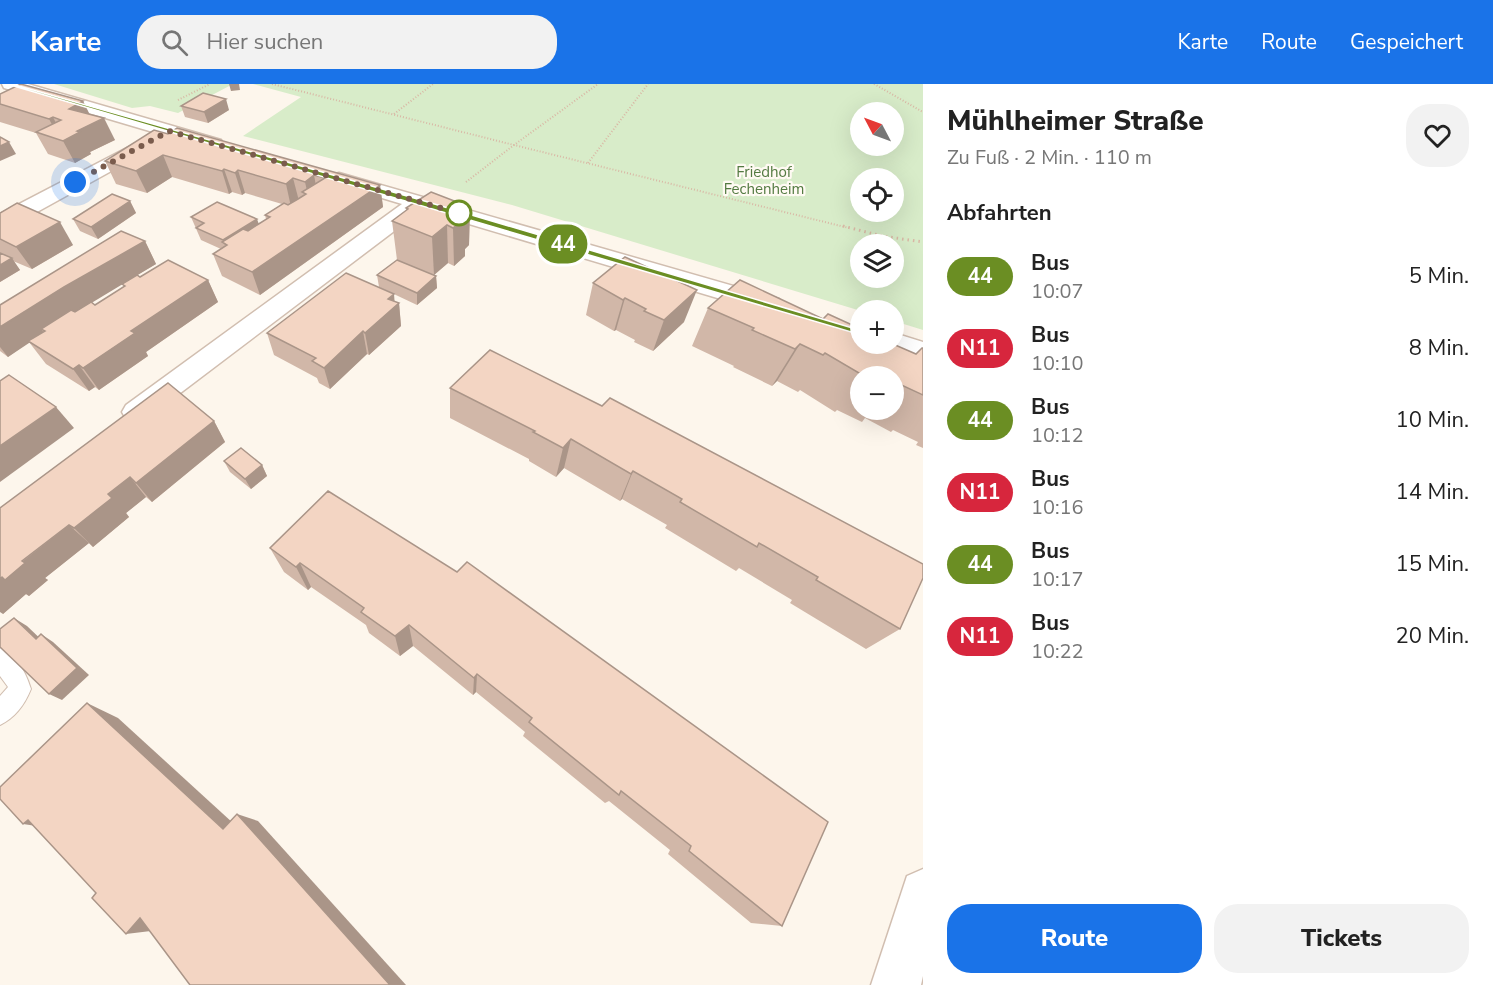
<!DOCTYPE html>
<html lang="de">
<meta charset="utf-8">
<style>
body{margin:0;font-family:"Nunito Sans",sans-serif;background:#f2f2f2;color:#222;height:100vh;display:flex;flex-direction:column;font-size:22px;white-space:nowrap}
*{box-sizing:border-box;margin:0}
p{font-size:20px;color:#767676}
.icon{flex:none;width:33px;height:33px;fill:none;stroke:currentColor;stroke-width:2;stroke-linecap:round;stroke-linejoin:round}
.map{position:relative;flex:1;overflow:hidden}
.sheet{display:flex;flex-direction:column;background:#fff;width:570px}
.sheet>*{flex:none}
.badge{padding:0 12px;border-radius:20px;font-size:21px;line-height:39px}
.needle{width:39px;rotate:311deg}
.buttons{position:absolute;left:850px;top:18px;display:grid;gap:12px}
.buttons a{display:grid;place-items:center;width:54px;height:54px;border-radius:50%;background:#fff;box-shadow:0 6px 24px #0002;font-size:30px}
.you{position:absolute;width:30px;height:30px;margin:-15px;border:4px solid #fff;border-radius:50%;background:#1a73e8;box-shadow:0 0 0 9px #1a73e833}
.map>.badge{position:absolute;translate:-50% -50%;box-shadow:0 0 0 3px #fff}
h2{padding:0 24px;font-size:22px;line-height:54px}
.round{display:grid;place-items:center;flex:none;width:63px;height:63px;border-radius:24px;background:#f2f2f2}
.head{display:flex;align-items:center;justify-content:space-between;height:102px;padding:0 24px}
h1{font-size:28px;font-weight:800;line-height:45px}
.action{display:flex;gap:12px;margin-top:auto;padding:12px 24px}
.action a{flex:1;height:69px;border-radius:24px;background:#1a73e8;color:#fff;font-size:24px;font-weight:800;line-height:69px;text-align:center}
.action a+a{background:#f2f2f2;color:#222}
ul{padding:0;list-style:none}
li{display:flex;align-items:center;gap:18px;height:72px;padding:0 24px}
li div{flex:1}
li b{display:block;font-size:22px}
li em{font-style:normal}
li .badge{min-width:66px;font-weight:700;text-align:center}
header{display:flex;align-items:center;gap:36px;box-sizing:border-box;height:84px;padding:0 30px;background:#1a73e8;color:#fff}
header strong{font-size:28px}
nav{display:flex;gap:33px;margin-inline-start:auto;font-size:21px}
.search{width:420px;height:54px;background:#f2f2f2;display:flex;align-items:center;gap:15px;box-sizing:border-box;padding:0 21px;border-radius:24px;color:#767676;font-size:22px}
main{display:flex;flex:1;min-height:0}
.map>svg:first-child{display:block}
</style>
<header>
<strong>Karte</strong>
<div class="search"><svg class="icon" aria-label="search" viewBox="0 0 24 24"><circle cx="10" cy="10" r="6"/><path d="M15 15l6 6"/></svg>Hier suchen</div>
<nav><a>Karte</a><a>Route</a><a>Gespeichert</a></nav>
</header>
<main>
<div class="map">
<svg width="923" height="901" viewBox="0 0 923 901">
<rect width="100%" height="100%" fill="#fdf6ec"/>
<!-- green -->
<g fill="#d8ecc9" fill-rule="evenodd">
<polygon points="54,0 233,0 178,29 150,22 132,24"/>
<path d="M 253,0 L 923,0 L 923,246 L 894,237 L 894,226 L 861,227 L 512,121 L 243,52 L 301,13 ZM 861,28 L 894,28 L 894,62 L 861,62 ZM 861,94 L 894,94 L 894,128 L 861,128 ZM 861,160 L 894,160 L 894,194 L 861,194 Z"/>
</g>
<g fill="none" stroke-linecap="round" stroke-linejoin="round">
<!-- lane casing -->
<g stroke="#d1beb0" stroke-width="2">
<path id="lane" d="M 0,564 C 17,571 26,589 31,605 C 25,620 15,634 0,641 L 0,612 L 8,603 L 0,592 Z"/>
</g>
<!-- street casing -->
<g stroke="#d1beb0" stroke-width="3">
<g id="street">
<polygon points="2,0 28,0 221,56 223,60 221,64 207,64 4,4"/>
<polygon points="146,54 153,56 155,60 153,64 8,144 0,146 0,130"/>
<polygon points="339,89 779,215 782,221 779,227 770,229 761,227 422,126 146,335 136,338 126,335 122,328 126,321 402,120 332,99 329,95 332,91"/>
<polygon points="894,249 923,258 923,276 885,264 882,260 894,260"/>
<polygon points="923,785 923,892 921,901 871,901 907,792"/>
</g>
</g>
<!-- path-far1 -->
<g stroke="#d9b8a5" stroke-width="2" stroke-dasharray="1 2" stroke-linecap="butt">
<polyline points="272,0 514,61 598,0"/>
<polyline points="874,0 923,28"/>
<polyline points="178,16 210,0"/>
<polyline points="394,30 433,0"/>
<polyline points="588,79 648,0"/>
<polyline points="466,98 514,61 849,144"/>
</g>
<!-- path -->
<polyline stroke="#d9b8a5" stroke-width="3" stroke-dasharray="1.5 4" stroke-linecap="butt" points="843,142 882,152 923,158"/>
<!-- lane -->
<use href="#lane" fill="#fff" fill-rule="evenodd"/>
<!-- street -->
<use href="#street" fill="#fff" fill-rule="evenodd"/>
</g>
<!-- wall -->
<g fill="#d1b7a8" fill-rule="evenodd">
<polygon points="0,10 83,17 89,30 115,56 90,68 91,70 75,79 48,70 36,49 0,38"/>
<polygon points="181,22 229,26 208,39 185,33"/>
<polygon points="168,50 380,101 383,123 260,211 222,192 213,170 221,165 201,156 191,133 259,140 266,135 265,131 282,120 245,109 242,111 232,108 229,110 172,93 147,109 116,100 105,77"/>
<polygon points="130,117 136,129 98,155 80,147 73,135"/>
<polygon points="470,123 469,161 465,165 465,172 454,182 448,179 434,191 436,192 437,204 417,221 379,203 377,191 397,176 392,137 406,127 406,124"/>
<polygon points="0,129 73,161 32,185 13,177 20,186 0,198"/>
<path d="M 145,157 L 156,180 L 137,191 L 140,193 L 208,196 L 218,218 L 146,268 L 148,272 L 99,306 L 95,303 L 89,307 L 46,280 L 29,258 L 8,273 L 0,267 L 0,221 ZM 130,195 L 122,200 L 124,203 L 95,221 L 91,218 Z"/>
<polygon points="593,199 684,238 653,267 634,258 635,256 616,246 614,247 586,231"/>
<polygon points="394,217 399,219 401,242 369,271 367,270 330,305 319,299 317,294 274,271 267,249"/>
<path d="M 708,224 L 823,235 L 916,270 L 923,264 L 923,364 L 916,361 L 918,358 L 893,346 L 891,348 L 865,334 L 862,338 L 837,326 L 835,328 L 800,306 L 798,308 L 777,297 L 772,302 L 733,283 L 734,282 L 692,262 ZM 861,292 L 894,292 L 894,326 L 861,326 Z"/>
<polygon points="490,266 900,545 866,565 790,519 792,516 739,484 736,487 665,444 667,441 622,415 620,417 564,384 556,393 529,377 529,375 450,334 450,304"/>
<polygon points="214,337 225,358 152,418 146,413 126,429 129,433 93,463 89,459 45,494 48,496 29,512 26,510 3,530 0,424"/>
<polygon points="224,377 262,381 267,392 251,405 230,388"/>
<polygon points="328,407 782,842 751,839 668,770 670,766 609,717 605,719 523,652 525,648 476,608 473,611 413,562 400,572 369,549 366,541 311,503 308,506 284,488 270,464"/>
</g>
<!-- shaded-wall -->
<g fill="#aa9588">
<polygon points="229,0 239,0 240,6 231,7"/>
<polygon points="226,15 229,26 208,39 204,28"/>
<polygon points="83,17 94,39 104,34 115,56 90,68 91,70 75,79 63,57 69,25"/>
<polygon points="53,33 64,55 61,57 49,35"/>
<polygon points="9,58 16,70 0,77 0,62"/>
<polygon points="163,71 172,93 147,109 136,87"/>
<polygon points="224,85 232,108 229,110 222,87"/>
<polygon points="238,86 245,109 242,111 235,89"/>
<polygon points="314,91 318,113 310,120 305,98"/>
<polygon points="293,94 299,117 291,123 286,100"/>
<polygon points="380,101 383,123 260,211 252,188"/>
<polygon points="130,117 136,129 98,155 91,143"/>
<polygon points="470,123 469,161 465,165 465,172 454,182 453,144 459,132"/>
<polygon points="257,135 261,146 227,161 224,160 223,156"/>
<polygon points="60,138 73,161 32,185 16,163"/>
<polygon points="447,141 448,179 434,191 432,153"/>
<polygon points="145,157 156,180 45,247 41,245 44,249 8,273 0,263 0,243 64,203"/>
<polygon points="12,174 20,186 0,198 0,181"/>
<polygon points="436,192 437,204 417,221 417,209"/>
<polygon points="208,196 218,218 146,268 148,272 99,306 83,284 131,247"/>
<polygon points="697,206 684,238 653,267 664,236"/>
<polygon points="394,210 395,223 399,219 401,242 369,271 365,249 388,215"/>
<polygon points="625,214 616,246 614,247 623,216"/>
<polygon points="363,247 367,270 330,305 324,284"/>
<polygon points="800,260 777,297 772,302 795,265"/>
<polygon points="79,281 95,303 89,307 73,285"/>
<polygon points="56,323 74,344 0,398 0,362"/>
<polygon points="214,337 225,358 152,418 136,399"/>
<polygon points="571,355 564,384 556,393 563,364"/>
<polygon points="262,381 267,392 251,405 245,395"/>
<polygon points="633,387 622,415 620,417 631,390"/>
<polygon points="130,393 146,413 126,429 129,433 93,463 74,444 108,410"/>
<polygon points="69,441 89,459 45,494 48,496 29,512 26,510 3,530 0,528 0,495"/>
<polygon points="300,479 311,503 308,506 296,483"/>
<polygon points="14,534 27,542 48,562 36,555"/>
<polygon points="409,541 413,562 400,572 395,552"/>
<polygon points="41,550 53,558 89,591 62,616 49,610"/>
<polygon points="477,590 476,608 473,611 474,594"/>
<polygon points="87,619 118,634 245,750 223,745"/>
<polygon points="237,730 258,737 406,901 390,901"/>
<polygon points="28,736 63,746 23,740"/>
<polygon points="140,834 159,846 126,850"/>
</g>
<!-- building -->
<g fill="#f3d5c3" stroke="#aa9588" stroke-width="1.5">
<polygon points="21,0 83,17 69,25 104,34 77,47 80,48 63,57 36,48 61,36 53,33 49,35 0,20 0,10"/>
<polygon points="203,9 226,15 204,28 181,22"/>
<polygon points="177,44 380,101 252,188 213,170 227,161 222,158 243,145 248,147 257,141 270,133 265,131 284,119 288,121 298,115 306,110 302,108 325,94 314,91 305,98 293,94 286,100 238,86 235,89 224,85 222,87 163,71 136,87 105,77 154,46 168,50"/>
<polygon points="0,53 9,58 0,62"/>
<polygon points="431,108 470,123 459,132 465,134 453,144 447,141 432,153 392,137 408,125 406,124"/>
<polygon points="112,110 130,117 91,143 73,135"/>
<polygon points="217,118 257,135 223,156 196,144 204,139 191,133"/>
<polygon points="17,119 60,138 16,163 0,155 0,129"/>
<polygon points="121,147 145,157 64,203 0,243 0,221"/>
<polygon points="0,169 12,174 0,181"/>
<polygon points="625,173 697,206 664,236 644,227 646,225 625,214 623,216 593,199"/>
<polygon points="168,176 208,196 131,247 135,249 83,284 79,281 73,285 28,257 45,247 41,245 71,226 75,228 91,218 95,221 125,202 122,200 137,191 140,193"/>
<polygon points="397,176 436,192 417,209 377,191"/>
<polygon points="346,189 394,210 388,215 399,219 365,249 363,247 324,284 312,277 316,274 267,249"/>
<polygon points="740,196 823,235 828,230 861,245 861,260 893,260 916,270 922,264 923,264 923,311 895,298 894,300 894,292 872,292 866,289 864,292 825,269 823,271 800,260 795,265 752,246 754,244 708,224"/>
<polygon points="490,266 602,322 610,314 923,480 923,494 900,545 816,496 818,493 759,459 757,463 680,418 682,415 633,387 631,390 571,355 563,364 533,348 535,347 450,304"/>
<polygon points="9,291 56,323 0,362 0,297"/>
<polygon points="168,299 214,337 136,399 130,393 108,410 112,414 74,444 69,441 22,477 25,479 5,496 2,493 0,495 0,424"/>
<polygon points="241,364 262,381 245,395 224,377"/>
<polygon points="328,407 457,488 467,478 828,738 782,842 689,767 691,762 621,707 619,711 529,638 532,634 477,590 474,594 409,541 395,552 361,528 364,524 300,479 296,483 270,464"/>
<polygon points="14,534 36,555 41,550 77,584 49,610 0,563 0,545"/>
<polygon points="87,619 223,745 237,730 390,901 190,901 140,834 126,850 92,814 96,809 28,736 23,740 0,715 0,703"/>
</g>
<!-- line -->
<polygon fill="#6b8e23" stroke="#fff" stroke-width="1.5" points="7,0 12,0 421,116 866,248 858,250"/>
<g fill="none" stroke-linecap="round" stroke-linejoin="round">
<!-- walk -->
<polyline stroke="#7a5c4d" stroke-width="6" stroke-dasharray="0 10.8" points="75,98 169,47 459,129"/>
</g>
<!-- markers -->
<circle fill="#fff" stroke="#6b8e23" stroke-width="3" cx="459" cy="129" r="12"/>
<g text-anchor="middle" dominant-baseline="central" stroke-width="4.5" stroke-linejoin="round" paint-order="stroke">
<!-- far-park labels -->
<g font-size="15" fill="#537a41" stroke="#fffaf3">
<text x="764" y="88">Friedhof<tspan x="764" dy="17">Fechenheim</tspan></text>
</g>
</g>
</svg>
<div class="buttons">
<a><svg class="needle" viewBox="-14 -14 28 28"><path d="M0-13l5 13h-10z" fill="#e53935"/><path d="M0 13l5-13h-10z" fill="#767676"/></svg></a>
<a><svg class="icon" aria-label="locate" viewBox="0 0 24 24"><circle cx="12" cy="12" r="6"/><path d="M12 2v4M12 18v4M2 12h4M18 12h4"/></svg></a>
<a><svg class="icon" aria-label="layers" viewBox="0 0 24 24"><path d="M12 4l9 5-9 5-9-5zM3 14l9 5 9-5"/></svg></a>
<a>+</a>
<a>−</a>
</div>
<div class="you" style="left:75px;top:98px"></div>
<b class="badge" style="left:563px;top:160px;background:#6b8e23;color:#fff">44</b>
</div>
<section class="sheet">
<div class="head"><div><h1>Mühlheimer Straße</h1><p>Zu Fuß · 2 Min. · 110 m</p></div><a class="round"><svg class="icon" aria-label="heart" viewBox="0 0 24 24"><path d="M12 20l-8-8c-3-5 5-10 8-4 3-6 11-1 8 4z"/></svg></a></div>
<h2>Abfahrten</h2>
<ul>
<li><span class="badge" style="background:#6b8e23;color:#fff">44</span><div><b>Bus</b><p>10:07</p></div><em>5 Min.</em></li>
<li><span class="badge" style="background:#d7263d;color:#fff">N11</span><div><b>Bus</b><p>10:10</p></div><em>8 Min.</em></li>
<li><span class="badge" style="background:#6b8e23;color:#fff">44</span><div><b>Bus</b><p>10:12</p></div><em>10 Min.</em></li>
<li><span class="badge" style="background:#d7263d;color:#fff">N11</span><div><b>Bus</b><p>10:16</p></div><em>14 Min.</em></li>
<li><span class="badge" style="background:#6b8e23;color:#fff">44</span><div><b>Bus</b><p>10:17</p></div><em>15 Min.</em></li>
<li><span class="badge" style="background:#d7263d;color:#fff">N11</span><div><b>Bus</b><p>10:22</p></div><em>20 Min.</em></li>
</ul>
<div class="action"><a>Route</a><a>Tickets</a></div>
</section>
</main>
